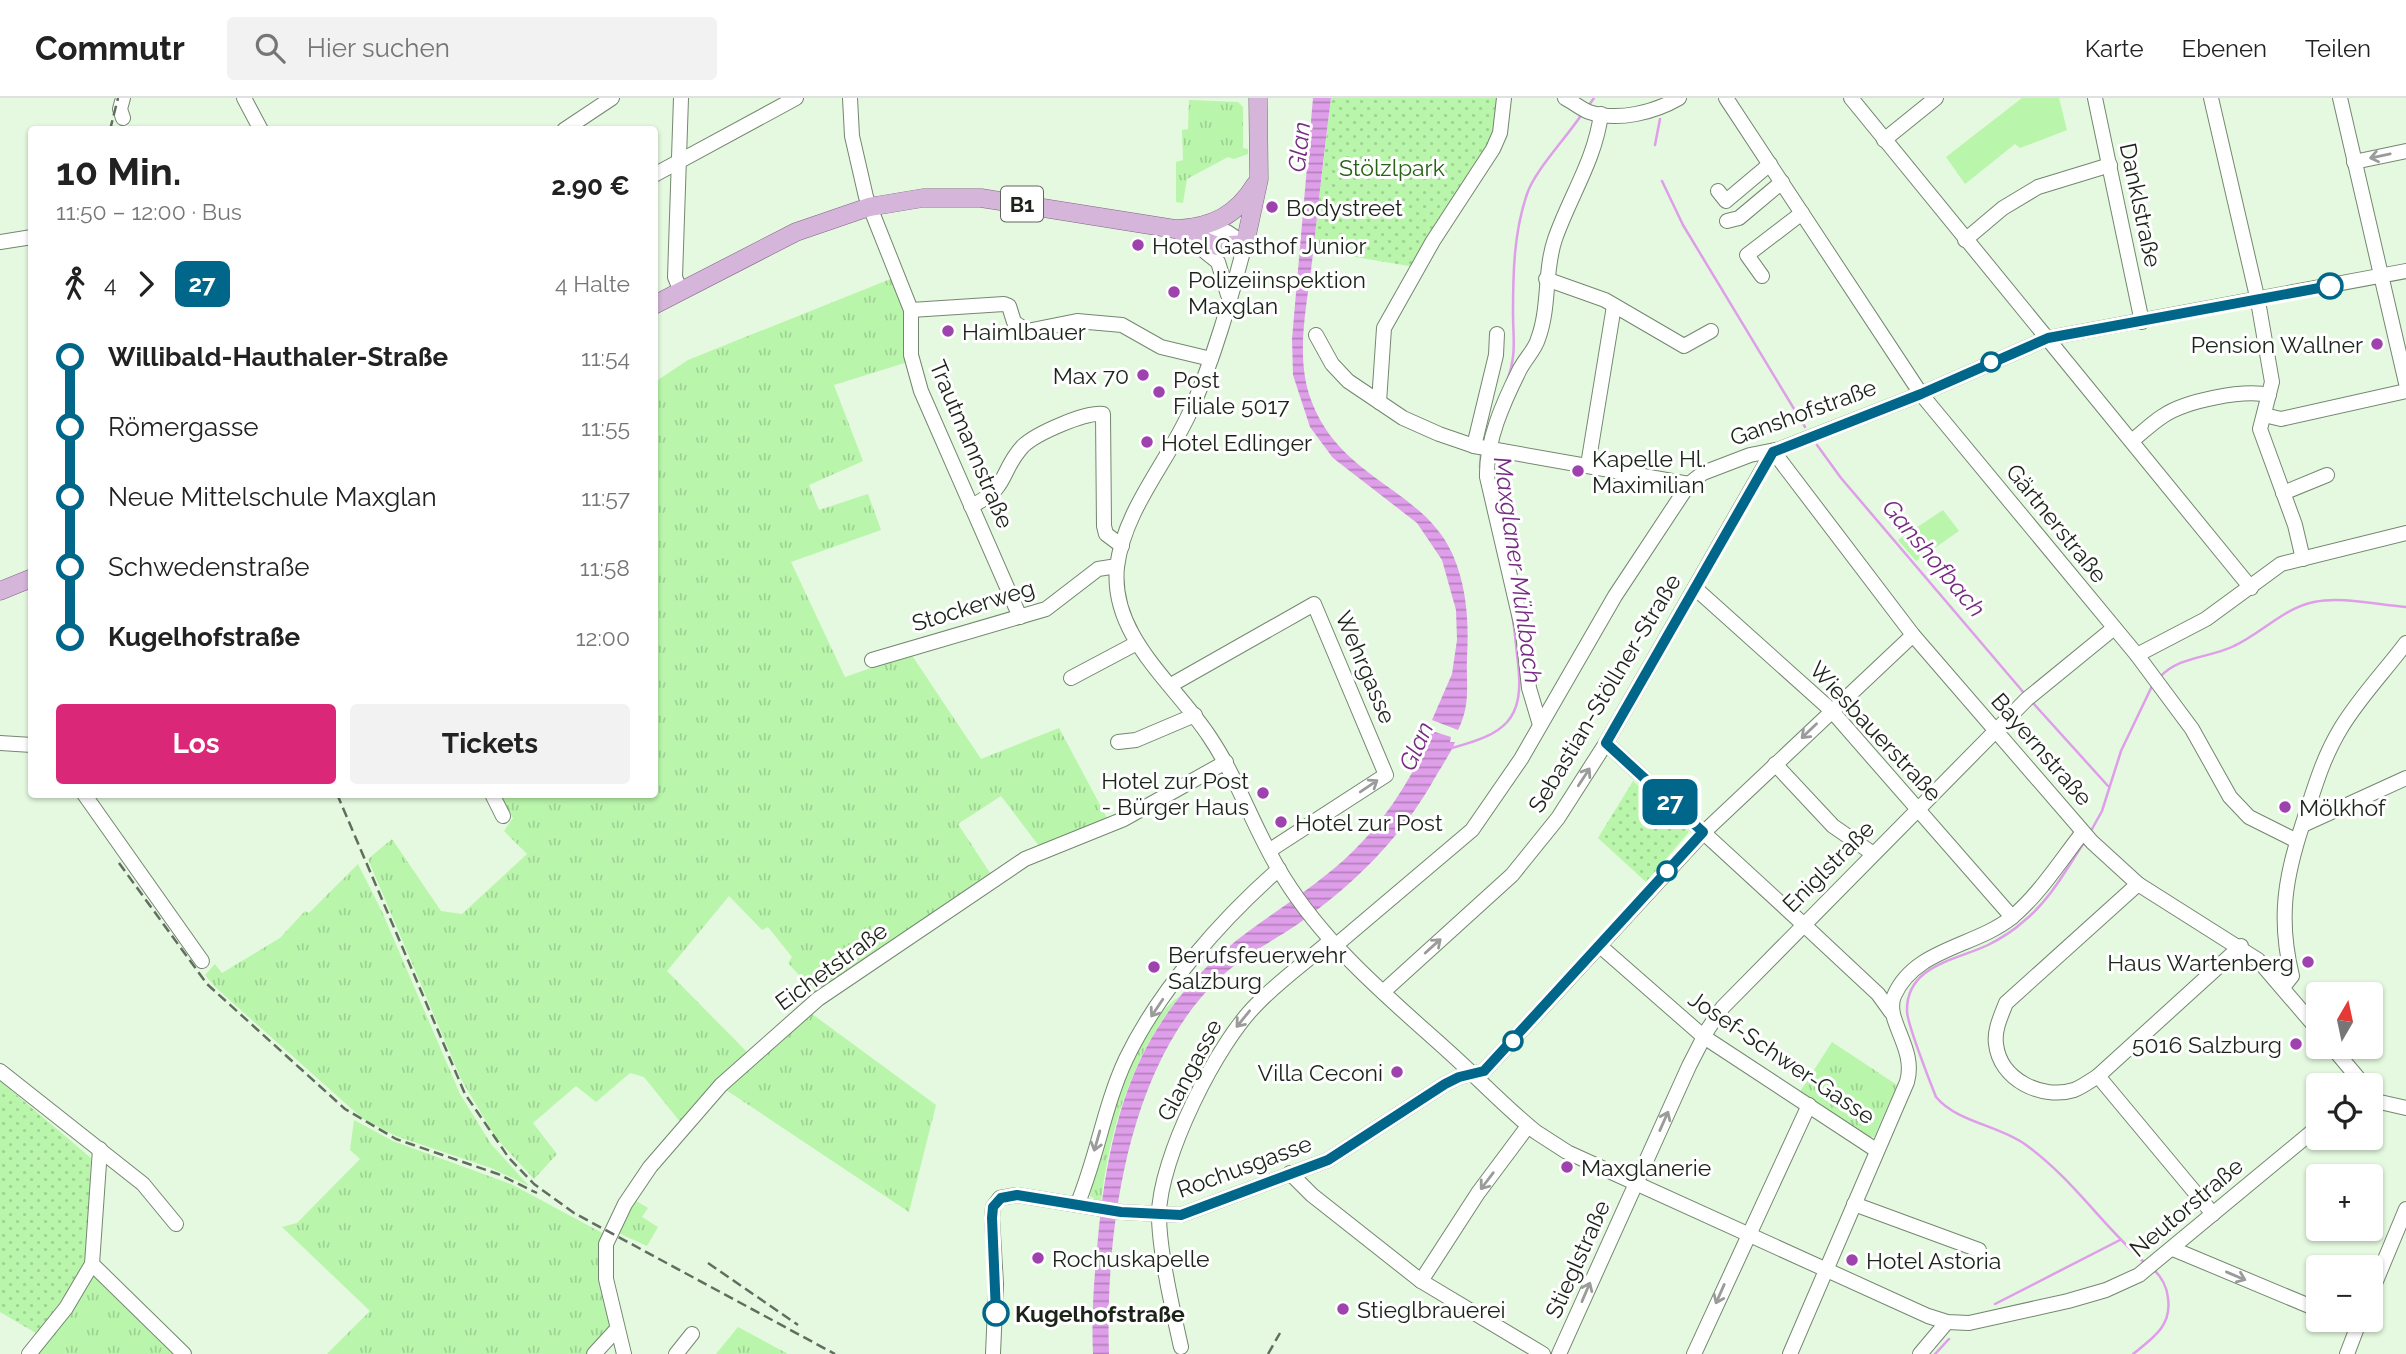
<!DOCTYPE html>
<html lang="de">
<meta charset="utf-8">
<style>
body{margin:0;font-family:Raleway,sans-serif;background:#f2f2f2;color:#222;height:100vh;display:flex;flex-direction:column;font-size:26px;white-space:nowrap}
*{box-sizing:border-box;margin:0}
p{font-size:23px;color:#767676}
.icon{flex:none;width:38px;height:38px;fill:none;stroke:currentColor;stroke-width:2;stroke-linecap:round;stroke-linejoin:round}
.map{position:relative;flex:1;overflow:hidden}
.side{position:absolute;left:28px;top:28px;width:630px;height:672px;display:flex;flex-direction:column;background:#fff;border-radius:7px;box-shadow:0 2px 5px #0004}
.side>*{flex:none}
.badge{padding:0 14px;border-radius:10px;font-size:24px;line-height:46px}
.needle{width:46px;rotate:9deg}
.tools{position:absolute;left:2306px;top:884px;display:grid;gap:14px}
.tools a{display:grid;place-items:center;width:77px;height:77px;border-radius:7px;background:#fff;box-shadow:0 2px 5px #0004;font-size:35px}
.map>.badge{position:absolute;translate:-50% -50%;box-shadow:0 0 0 4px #fff}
.legs{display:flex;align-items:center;gap:10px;height:77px;padding:0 28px;font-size:23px}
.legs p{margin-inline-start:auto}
.overview{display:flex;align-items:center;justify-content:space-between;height:119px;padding:0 28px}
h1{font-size:38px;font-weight:700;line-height:52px}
.cta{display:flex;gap:14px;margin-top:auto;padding:14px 28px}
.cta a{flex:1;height:80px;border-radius:7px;background:#db2777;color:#fff;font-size:28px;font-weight:700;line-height:80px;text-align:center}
.cta a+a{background:#f2f2f2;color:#222}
ul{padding:0 28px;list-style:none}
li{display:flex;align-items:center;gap:24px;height:70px;font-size:26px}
li i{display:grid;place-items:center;width:10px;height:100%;margin:0 9px;background:currentColor}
li i::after{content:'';width:18px;height:18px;margin:-9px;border:5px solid;border-radius:50%;background:#fff}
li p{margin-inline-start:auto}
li:first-child i{background:linear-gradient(#0000 50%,currentColor 0)}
li:last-child i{background:linear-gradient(currentColor 50%,#0000 0)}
header{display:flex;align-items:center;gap:42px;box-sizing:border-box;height:98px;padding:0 35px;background:#fff;border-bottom:2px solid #e0e0e0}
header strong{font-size:33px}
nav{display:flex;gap:38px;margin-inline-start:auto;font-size:24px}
.search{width:490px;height:63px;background:#f2f2f2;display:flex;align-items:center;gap:18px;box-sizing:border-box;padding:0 24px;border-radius:7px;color:#767676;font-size:26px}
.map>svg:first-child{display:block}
</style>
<header>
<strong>Commutr</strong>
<div class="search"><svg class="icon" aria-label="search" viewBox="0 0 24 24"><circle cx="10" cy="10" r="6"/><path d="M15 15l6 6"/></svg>Hier suchen</div>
<nav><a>Karte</a><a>Ebenen</a><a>Teilen</a></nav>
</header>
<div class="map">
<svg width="2406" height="1256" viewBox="0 0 2406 1256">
<defs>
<pattern id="grass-tufts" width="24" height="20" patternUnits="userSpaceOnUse" patternTransform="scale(1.75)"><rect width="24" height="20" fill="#b9f5ab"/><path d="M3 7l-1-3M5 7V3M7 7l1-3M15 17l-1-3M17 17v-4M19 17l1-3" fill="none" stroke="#9ed293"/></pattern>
<pattern id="park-dots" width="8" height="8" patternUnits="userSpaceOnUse" patternTransform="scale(1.75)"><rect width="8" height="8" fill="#b9f5ab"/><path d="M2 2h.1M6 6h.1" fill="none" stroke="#9ed293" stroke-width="1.8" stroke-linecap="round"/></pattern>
<pattern id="water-rules" width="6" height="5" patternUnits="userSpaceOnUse" patternTransform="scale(1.75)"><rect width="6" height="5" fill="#df9ee9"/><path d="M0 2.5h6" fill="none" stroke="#b481bc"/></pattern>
</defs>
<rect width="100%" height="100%" fill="#e4f9df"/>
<!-- grass -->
<g fill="url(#grass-tufts)">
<polygon points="1189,2 1238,4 1243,9 1243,50 1248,51 1248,56 1234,61 1228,59 1187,81 1183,105 1176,104 1176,64 1183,62 1182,32 1188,31"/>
<polygon points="893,180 905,210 904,243 908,264 834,287 863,363 809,387 819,412 868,396 881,432 791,464 845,579 911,556 981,661 1059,630 1108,722 1039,748 1001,698 958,726 992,778 817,897 788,865 792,859 768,829 762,832 729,798 667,873 750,957 681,1025 644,979 630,975 596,1004 576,988 533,1025 557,1056 534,1081 496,1040 461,981 368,761 392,741 441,813 462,816 527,756 504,733 513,720 499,697 654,696 655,284 688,262"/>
<polygon points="358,766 383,816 460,996 491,1046 529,1088 491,1070 396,1038 363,1021 215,889 205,877 215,866 222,875 280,840 305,813 309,815"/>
<path d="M 1180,898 C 1133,955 1109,1032 1101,1105 L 1090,1098 L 1091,1087 C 1106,1032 1131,931 1180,898 Z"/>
<polygon points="808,913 936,1007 909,1114 723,990"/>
<polygon points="1832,944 1897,987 1874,1039 1868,1039 1800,994"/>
<polygon points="354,1022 393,1043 511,1086 606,1137 613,1228 590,1256 327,1256 370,1213 282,1129 297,1125 360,1061 350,1052"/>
<polygon points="633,1101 648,1110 642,1119 658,1129 647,1148 614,1133"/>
<polygon points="96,1176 176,1256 34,1256 90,1178"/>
<polygon points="738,1229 788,1256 716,1256"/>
</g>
<!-- park -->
<g fill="url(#park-dots)">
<polygon points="1331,0 1498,0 1496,34 1415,169 1313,152"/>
<polygon points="1633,683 1689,734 1646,784 1598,740"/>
<polygon points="0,983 91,1060 87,1167 41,1238 0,1214"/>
</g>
<!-- garden -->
<g fill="#b9f5ab">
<polygon points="2022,0 2059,0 2067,32 2020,50 2015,46 1965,86 1946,59"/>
<polygon points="1943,412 1959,433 1916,463 1898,442"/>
</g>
<!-- water -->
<g fill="url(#water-rules)">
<path d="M 1313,0 L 1331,0 C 1324,55 1318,109 1312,164 C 1307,207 1296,254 1309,296 C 1336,381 1421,388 1452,455 C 1467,488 1469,525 1467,559 C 1466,588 1471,606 1458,632 L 1432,622 L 1452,576 L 1457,542 L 1456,512 L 1442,462 L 1417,425 L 1333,360 L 1310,329 L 1293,277 L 1292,241 Z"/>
<path d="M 1432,633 L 1451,639 L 1450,644 L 1455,644 C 1452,653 1438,674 1432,685 C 1399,742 1352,788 1298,826 C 1274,842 1246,857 1224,876 C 1127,962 1105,1134 1109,1256 L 1093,1256 C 1091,1213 1095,1171 1099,1129 C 1112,1010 1140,920 1237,842 C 1268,818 1301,798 1331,773 C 1376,737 1411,685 1432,633 Z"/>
</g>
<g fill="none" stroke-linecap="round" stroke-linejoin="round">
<!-- stream -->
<g stroke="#df9ee9" stroke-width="2.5">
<polyline points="1589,7 1594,0"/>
<polyline points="1655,47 1660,21"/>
<polyline points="1662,83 1683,127 1805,329"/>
<path d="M 1507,283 C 1517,256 1513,241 1513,214 C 1513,174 1514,134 1527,96 C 1535,72 1567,39 1582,16"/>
<polyline points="1817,347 1841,380 2024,595"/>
<polyline points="1480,369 1481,355"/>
<path d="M 2160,579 C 2179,558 2210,560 2234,548 C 2262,535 2284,510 2314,504 C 2342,498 2377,507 2406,509"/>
<polyline points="2033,605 2108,688"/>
<path d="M 1452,650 C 1504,636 1525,623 1518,565 C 1516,549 1515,532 1512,516"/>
<polyline points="2092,731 2102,713 2121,653 2153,586"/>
<path d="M 2083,746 C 2066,772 2049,803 2024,823 C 2014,832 2000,841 1988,847 C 1957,862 1906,867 1907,913 C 1907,925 1930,984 1936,999 C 1958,1025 1999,1027 2026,1047 C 2072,1080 2103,1128 2145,1165"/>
<polyline points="1995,1206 2120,1142"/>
<polyline points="1935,1256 1949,1241"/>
<path d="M 2133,1256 C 2153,1240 2172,1228 2168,1200 C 2167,1189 2161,1178 2153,1171"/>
</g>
<!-- minor casing -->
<g stroke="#748770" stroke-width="16">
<g id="minor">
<polyline points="244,0 261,32"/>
<polyline points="681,0 675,179 681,194"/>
<polyline points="850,0 852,38 866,99 911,212 911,257 921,293 1020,519"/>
<path d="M 1565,0 C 1573,4 1581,11 1589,14 C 1618,24 1655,14 1679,0"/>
<polyline points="1726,0 1921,296 2137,557 2192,631 2230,699 2249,719 2295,742"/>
<polyline points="1851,0 2251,490"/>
<polyline points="2095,0 2142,224"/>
<polyline points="2211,0 2258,203 2272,284 2260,331 2295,427 2303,461"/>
<polyline points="2340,0 2406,285"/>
<polyline points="123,20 120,11 123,0"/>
<polyline points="564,32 612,0"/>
<polyline points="1884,42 1936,0"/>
<polyline points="2354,64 2406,53"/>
<polyline points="654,77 796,0"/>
<polyline points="1718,93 1726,103 1770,66"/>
<polyline points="1727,123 1739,120 1782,84"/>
<path d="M 1198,130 L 1227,134 L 1245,146 C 1230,203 1214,261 1190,314 C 1167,365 1124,412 1117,469 C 1110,538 1174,585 1209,638 C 1239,682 1255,735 1284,780 C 1327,849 1389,900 1449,954 C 1478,980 1505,1009 1536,1034 L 1567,1054 L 1928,1218 L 1947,1224 L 1969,1225 L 2068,1203 L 2106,1192 L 2139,1177 L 2319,1028"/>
<polyline points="1965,142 2003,110 2038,89 2110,67"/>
<polyline points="0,144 32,139"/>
<polyline points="1193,144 1218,164 1228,197"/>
<polyline points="1762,178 1747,157 1802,115"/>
<polyline points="1546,181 1605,202 1684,248 1711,233"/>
<polyline points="911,212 1004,206 1009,208 1014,224 1027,233 1077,223 1122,227 1161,249 1211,261"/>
<polyline points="1316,237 1332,266 1348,283 1403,320 1439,336 1474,348 1689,386"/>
<polyline points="1379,304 1384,230 1433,143 1493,51 1500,35 1504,0"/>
<polyline points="2264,317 2281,321 2406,293"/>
<path d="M 2133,342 C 2143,334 2152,325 2163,318 C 2185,303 2243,291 2269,297"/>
<polyline points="1474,348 1496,257 1497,236"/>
<polyline points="1773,353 1913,537 2092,744 2138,786 2258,862 2319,933"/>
<polyline points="1588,367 1614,208"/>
<polyline points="2283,395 2327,377"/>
<path d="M 971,408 C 1010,390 999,374 1023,348 C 1037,335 1085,314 1103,316 L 1104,428 L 1106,436 L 1122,448"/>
<polyline points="1695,490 1831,612 2012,819"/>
<polyline points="2137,557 2206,521 2281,466 2406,435"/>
<polyline points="872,562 1046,511 1098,471 1117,468"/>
<polyline points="1071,580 1137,545"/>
<polyline points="1171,587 1314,506 1386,677 1270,752"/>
<path d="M 1540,627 L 1529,590 L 1523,534 L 1487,379 C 1486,343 1503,305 1519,273 C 1524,262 1535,252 1538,241 C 1550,209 1544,173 1555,141 C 1570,98 1595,62 1601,16"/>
<polyline points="1118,644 1136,642 1195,617"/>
<polyline points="0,645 32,647"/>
<polyline points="1606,645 1803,826 1878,896 1891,914"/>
<polyline points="1775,666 1833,728 1872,755"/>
<polyline points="84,696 202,863"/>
<polyline points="492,696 503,718"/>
<polyline points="2303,727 2406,680"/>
<path d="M 2138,786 L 2006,905 C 2001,918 1994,932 1996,946 C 2000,982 2042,1002 2074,992 C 2082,989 2090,983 2098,978 L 2241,848"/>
<polyline points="1335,848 1472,732 1521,661 1615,498 1689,386 1703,375 1750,357 1780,351 1921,296 2048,240 2406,173"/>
<polyline points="1600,848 1704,939 1876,1052"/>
<path d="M 2284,888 L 2292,878 C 2278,821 2285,779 2303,725 C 2314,692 2322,661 2341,630 C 2359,600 2385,573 2406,545"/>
<polyline points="1383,894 1512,777 1558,720 1606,645 1773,353"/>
<polyline points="2331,948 2364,987"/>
<polyline points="0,973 143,1086 176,1126"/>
<polyline points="2098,978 2213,1116"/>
<polyline points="2371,1002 2406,1010"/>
<polyline points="100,1051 92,1166 184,1256"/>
<polyline points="1290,1075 1312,1097 1421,1183 1543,1256"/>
<polyline points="1854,1106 1979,1152"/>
<path d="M 1077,1107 C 1097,1060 1104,1008 1126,961 C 1159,892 1222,821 1279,771"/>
<polyline points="2173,1151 2319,1212"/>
<polyline points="1421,1183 1478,1095 1528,1028"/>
<polyline points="2371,1195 2406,1111"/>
<path d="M 1181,1249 C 1173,1213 1159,1153 1159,1117 C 1159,1061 1217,945 1257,906 C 1279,883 1306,864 1330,843"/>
<polyline points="29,1256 66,1210 92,1166"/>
<polyline points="594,1256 617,1231"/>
<polyline points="624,1256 606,1181 606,1146 625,1106 650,1069 721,987 818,901 1025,761 1124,721 1226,664"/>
<polyline points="676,1256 692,1236"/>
<polyline points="993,1256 996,1186 992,1120 993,1109 1000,1100 1017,1097 1121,1114 1181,1117 1328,1062 1445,986 1459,979 1484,973 1703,735 1913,537"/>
<polyline points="1559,1256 1689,968 1708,931 1723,909 2027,601 2114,530"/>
<polyline points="1694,1256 1809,1007"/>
<path d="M 1790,1256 L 1907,984 C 1917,950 1884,922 1894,898 C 1914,851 1974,849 2011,820 C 2039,797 2061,762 2083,734"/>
<polyline points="1920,1256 1947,1224"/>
<polyline points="2347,1256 2360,1222"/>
</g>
</g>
<!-- major casing -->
<g stroke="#826287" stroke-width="19">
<g id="major">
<path d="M 1178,131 C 1212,129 1237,117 1255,87"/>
<polyline points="654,207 796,134 869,109 923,100 981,100 1175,131 1217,148 1245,146 1259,81 1258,0"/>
<polyline points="0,493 32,480"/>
</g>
</g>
<!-- minor -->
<use href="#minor" stroke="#fff" stroke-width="14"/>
<!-- major -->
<use href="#major" stroke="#d5b5da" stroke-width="18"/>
<!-- rail -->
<g stroke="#616d5e" stroke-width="2.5" stroke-dasharray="10 5" stroke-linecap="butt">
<polyline points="110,32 118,0"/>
<polyline points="337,696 465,996 509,1060 534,1086 574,1115 835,1256"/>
<polyline points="119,765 207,886 345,1011 396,1041 498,1076 537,1095"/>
<polyline points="708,1165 798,1227"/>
<polyline points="1268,1256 1280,1235"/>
</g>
</g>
<!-- one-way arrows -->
<defs><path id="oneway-shaft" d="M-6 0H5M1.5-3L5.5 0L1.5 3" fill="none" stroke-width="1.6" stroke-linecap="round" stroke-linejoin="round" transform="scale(1.75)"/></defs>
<g stroke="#999c98">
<use href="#oneway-shaft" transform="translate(2380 58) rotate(168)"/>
<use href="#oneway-shaft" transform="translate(1809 633) rotate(136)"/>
<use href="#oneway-shaft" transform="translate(1584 679) rotate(-57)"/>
<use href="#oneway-shaft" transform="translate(1369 688) rotate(-34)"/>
<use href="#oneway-shaft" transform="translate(1433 848) rotate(-42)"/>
<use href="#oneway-shaft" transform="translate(1157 910) rotate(124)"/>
<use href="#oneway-shaft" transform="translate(1243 921) rotate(129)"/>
<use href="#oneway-shaft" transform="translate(1664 1023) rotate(-66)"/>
<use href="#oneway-shaft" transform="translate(1097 1043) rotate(106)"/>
<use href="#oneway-shaft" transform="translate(1487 1083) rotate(127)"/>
<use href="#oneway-shaft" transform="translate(2236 1178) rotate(23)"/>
<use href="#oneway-shaft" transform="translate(1586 1194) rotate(-67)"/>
<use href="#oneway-shaft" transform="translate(1720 1196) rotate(114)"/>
</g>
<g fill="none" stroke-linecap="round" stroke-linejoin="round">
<!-- line-1 casing -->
<g stroke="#fff" stroke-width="16">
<polyline id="line-1" points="996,1215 992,1120 993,1109 1001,1100 1017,1097 1121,1114 1181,1117 1328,1062 1445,986 1459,979 1484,973 1703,734 1606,645 1773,354 1921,296 2048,240 2330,188"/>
</g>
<!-- line-1 -->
<use href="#line-1" stroke="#00678b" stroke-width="10"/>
</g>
<!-- markers -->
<g fill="#9e42ad" stroke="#fff" stroke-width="2.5">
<circle cx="1272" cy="109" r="7"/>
<circle cx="1138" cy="147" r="7"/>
<circle cx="1174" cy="194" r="7"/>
<circle cx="948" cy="233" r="7"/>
<circle cx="2377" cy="246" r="7"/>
<circle cx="1143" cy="277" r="7"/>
<circle cx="1159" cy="294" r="7"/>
<circle cx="1147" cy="344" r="7"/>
<circle cx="1578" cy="373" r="7"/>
<circle cx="1263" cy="695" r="7"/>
<circle cx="2285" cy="709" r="7"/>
<circle cx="1281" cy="724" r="7"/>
<circle cx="2308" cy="864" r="7"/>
<circle cx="1154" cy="869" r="7"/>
<circle cx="2296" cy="946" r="7"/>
<circle cx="1397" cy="974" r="7"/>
<circle cx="1567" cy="1069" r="7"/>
<circle cx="1038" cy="1160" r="7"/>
<circle cx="1852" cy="1162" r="7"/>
<circle cx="1343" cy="1211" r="7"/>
</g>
<g fill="#fff" stroke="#00678b" stroke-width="3.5">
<circle cx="2330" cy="188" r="12"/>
<circle cx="1991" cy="264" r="9"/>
<circle cx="1667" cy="773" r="9"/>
<circle cx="1513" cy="943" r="9"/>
<circle cx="996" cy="1215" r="12"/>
</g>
<g text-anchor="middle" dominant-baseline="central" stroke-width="6" stroke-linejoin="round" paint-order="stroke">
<!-- shield labels -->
<rect fill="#fff" stroke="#60665f" stroke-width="2" x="1001" y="88.5" width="42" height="35" rx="5"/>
<g font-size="21" font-weight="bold" fill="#1c241a">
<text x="1022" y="106">B1</text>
</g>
<!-- park labels -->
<g font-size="23" fill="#276217" stroke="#fff">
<text x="1392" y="69">Stölzlpark</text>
</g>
<!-- street labels -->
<g font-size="23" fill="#1c241a" stroke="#fff">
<text transform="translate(2141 107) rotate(78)">Danklstraße</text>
<text transform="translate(1803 314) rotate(-20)">Ganshofstraße</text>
<text transform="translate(972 346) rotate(67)">Trautmannstraße</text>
<text transform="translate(2057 425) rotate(51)">Gärtnerstraße</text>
<text transform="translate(973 507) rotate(-17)">Stockerweg</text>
<text transform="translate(1366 569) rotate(67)">Wehrgasse</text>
<text transform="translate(1604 595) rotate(-59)">Sebastian-Stöllner-Straße</text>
<text transform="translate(1876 633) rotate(47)">Wiesbauerstraße</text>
<text transform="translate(2042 651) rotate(49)">Bayernstraße</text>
<text transform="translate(1828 768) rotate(-45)">Eniglstraße</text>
<text transform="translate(831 868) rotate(-36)">Eichetstraße</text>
<text transform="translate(1782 959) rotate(34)">Josef-Schwer-Gasse</text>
<text transform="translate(1189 972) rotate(-62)">Glangasse</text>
<text transform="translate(1244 1068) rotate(-20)">Rochusgasse</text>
<text transform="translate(2186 1109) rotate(-40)">Neutorstraße</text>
<text transform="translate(1577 1161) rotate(-66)">Stieglstraße</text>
</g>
<!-- poi labels -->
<g font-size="23" fill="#1c241a" stroke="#fff" text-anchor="start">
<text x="1286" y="109">Bodystreet</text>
<text x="1152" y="147">Hotel Gasthof Junior</text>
<text x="1188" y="181">Polizeiinspektion<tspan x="1188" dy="26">Maxglan</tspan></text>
<text x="962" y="233">Haimlbauer</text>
<text x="2363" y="246" text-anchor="end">Pension Wallner</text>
<text x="1129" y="277" text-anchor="end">Max 70</text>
<text x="1173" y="281">Post<tspan x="1173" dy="26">Filiale 5017</tspan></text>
<text x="1161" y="344">Hotel Edlinger</text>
<text x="1592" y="360">Kapelle Hl.<tspan x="1592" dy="26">Maximilian</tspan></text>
<text x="1249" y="682" text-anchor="end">Hotel zur Post<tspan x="1249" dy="26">- Bürger Haus</tspan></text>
<text x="2299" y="709">Mölkhof</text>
<text x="1295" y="724">Hotel zur Post</text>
<text x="1168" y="856">Berufsfeuerwehr<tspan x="1168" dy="26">Salzburg</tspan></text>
<text x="2294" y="864" text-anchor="end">Haus Wartenberg</text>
<text x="2282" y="946" text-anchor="end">5016 Salzburg</text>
<text x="1383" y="974" text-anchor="end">Villa Ceconi</text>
<text x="1581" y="1069">Maxglanerie</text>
<text x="1052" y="1160">Rochuskapelle</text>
<text x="1866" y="1162">Hotel Astoria</text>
<text x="1357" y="1211">Stieglbrauerei</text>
</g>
<!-- stop labels -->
<g font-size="23" font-weight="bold" fill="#1c241a" stroke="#fff" text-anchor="start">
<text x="1015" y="1215">Kugelhofstraße</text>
</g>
<!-- water labels -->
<g font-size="24" font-style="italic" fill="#762b82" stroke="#fff">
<text transform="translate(1299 49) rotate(-84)">Glan</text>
<text transform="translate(1934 460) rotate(50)">Ganshofbach</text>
<text transform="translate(1518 472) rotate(82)">Maxglaner Mühlbach</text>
<text transform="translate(1416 648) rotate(-66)">Glan</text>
</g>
</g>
</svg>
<div class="tools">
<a><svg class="needle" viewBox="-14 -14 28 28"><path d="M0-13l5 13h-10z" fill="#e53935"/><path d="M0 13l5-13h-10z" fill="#767676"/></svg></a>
<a><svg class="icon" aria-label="locate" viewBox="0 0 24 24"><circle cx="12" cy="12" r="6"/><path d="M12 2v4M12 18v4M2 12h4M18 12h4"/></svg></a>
<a>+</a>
<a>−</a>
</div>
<b class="badge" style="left:1670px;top:704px;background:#00678b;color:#fff">27</b>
<section class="side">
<div class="overview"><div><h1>10 Min.</h1><p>11:50 – 12:00 · Bus</p></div><b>2.90 €</b></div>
<div class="legs"><svg class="icon" aria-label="walk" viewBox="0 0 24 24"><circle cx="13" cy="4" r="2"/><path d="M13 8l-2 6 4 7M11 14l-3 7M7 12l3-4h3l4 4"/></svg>4<svg class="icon" aria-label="forward" viewBox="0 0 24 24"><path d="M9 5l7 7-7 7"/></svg><b class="badge" style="background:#00678b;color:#fff">27</b><p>4 Halte</p></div>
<ul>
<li><i style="color:#00678b"></i><b>Willibald-Hauthaler-Straße</b><p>11:54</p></li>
<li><i style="color:#00678b"></i><span>Römergasse</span><p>11:55</p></li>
<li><i style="color:#00678b"></i><span>Neue Mittelschule Maxglan</span><p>11:57</p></li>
<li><i style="color:#00678b"></i><span>Schwedenstraße</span><p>11:58</p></li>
<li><i style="color:#00678b"></i><b>Kugelhofstraße</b><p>12:00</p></li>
</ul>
<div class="cta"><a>Los</a><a>Tickets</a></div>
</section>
</div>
